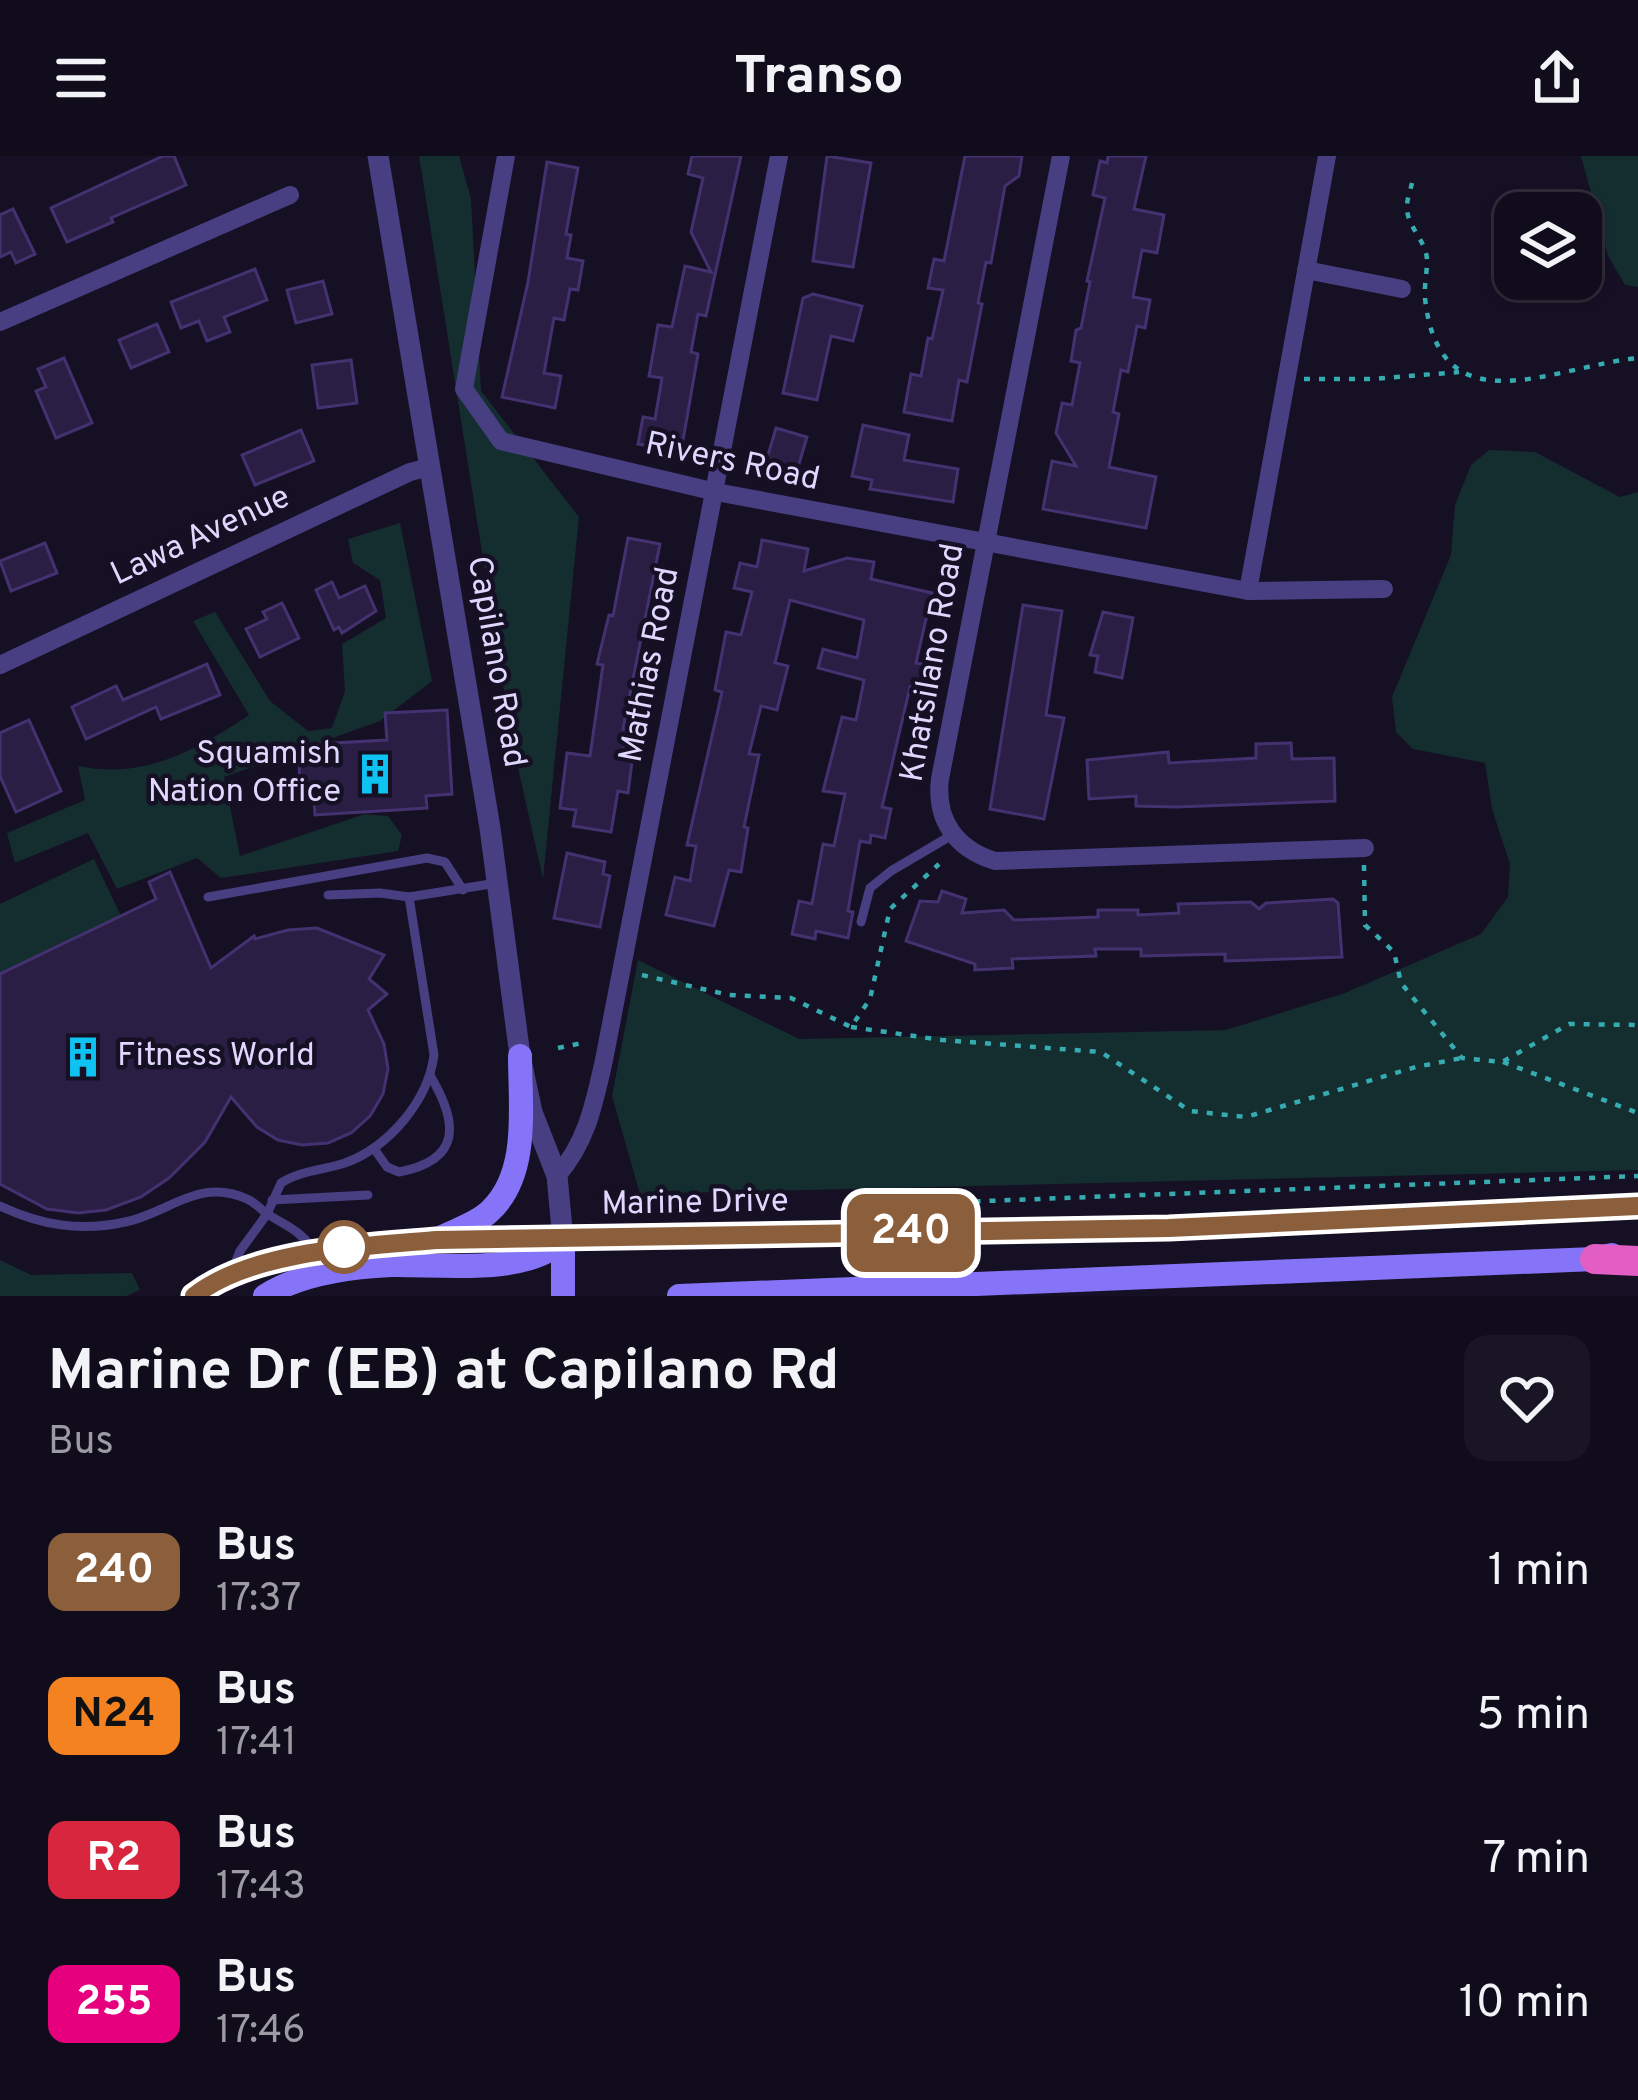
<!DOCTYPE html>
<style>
body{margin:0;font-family:Overpass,sans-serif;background:#191525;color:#f1f3f6;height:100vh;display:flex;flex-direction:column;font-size:45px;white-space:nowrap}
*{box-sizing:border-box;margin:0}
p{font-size:39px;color:#9c9ba3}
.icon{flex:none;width:66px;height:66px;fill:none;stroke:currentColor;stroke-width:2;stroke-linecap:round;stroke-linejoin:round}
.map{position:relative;height:1140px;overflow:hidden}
.drawer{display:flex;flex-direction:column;background:#100c1c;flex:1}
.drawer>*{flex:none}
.badge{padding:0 24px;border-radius:18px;font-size:42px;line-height:78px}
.fabs{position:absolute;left:1494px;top:36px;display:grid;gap:24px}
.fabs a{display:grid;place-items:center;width:108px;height:108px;border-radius:24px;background:#100c1c;box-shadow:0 3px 9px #0004,0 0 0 3px #302c3b;font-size:60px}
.map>.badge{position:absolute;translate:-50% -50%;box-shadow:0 0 0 6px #fff}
.round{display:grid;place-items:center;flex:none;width:126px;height:126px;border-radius:24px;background:#191525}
.summary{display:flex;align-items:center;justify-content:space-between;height:204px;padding:0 48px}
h1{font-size:57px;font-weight:700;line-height:90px}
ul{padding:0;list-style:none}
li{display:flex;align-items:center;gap:36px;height:144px;padding:0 48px}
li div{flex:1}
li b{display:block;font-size:45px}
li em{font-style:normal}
li .badge{min-width:132px;font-weight:700;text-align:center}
header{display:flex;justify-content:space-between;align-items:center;height:156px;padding:0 48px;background:#100c1c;font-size:54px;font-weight:700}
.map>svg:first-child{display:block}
</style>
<header><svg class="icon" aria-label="menu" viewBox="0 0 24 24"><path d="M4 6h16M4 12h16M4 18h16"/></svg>Transo<svg class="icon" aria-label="share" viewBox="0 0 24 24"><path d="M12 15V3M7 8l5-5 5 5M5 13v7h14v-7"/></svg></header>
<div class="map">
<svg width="1638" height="1140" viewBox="0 0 1638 1140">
<rect width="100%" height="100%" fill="#161025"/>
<!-- green -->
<g fill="#142d2f">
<polygon points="419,0 459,0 471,43 481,235 579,361 543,723 512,585"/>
<polygon points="1581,0 1638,0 1638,131 1625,129 1608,100"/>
<polygon points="1489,294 1535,296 1620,341 1638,336 1638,1014 640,1038 612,940 638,804 799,883 1226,874 1345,837 1481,778 1508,741 1510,708 1492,653 1485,607 1413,593 1396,576 1392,541 1451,399 1455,349 1471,309"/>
<path d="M 400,367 L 432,525 L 380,565 L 224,621 L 240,700 L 365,658 L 388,660 L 402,679 L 398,695 L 221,722 L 197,702 L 117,733 L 88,677 L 15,707 L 7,677 L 85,644 L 78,610 C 143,624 197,594 249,559 L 193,465 L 215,456 L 270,545 L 308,575 L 332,572 L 345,535 L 342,488 L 386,462 L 380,424 L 353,407 L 348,383 Z"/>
<polygon points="94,703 121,760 0,818 0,748"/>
<polygon points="0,1104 31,1119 132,1117 140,1134 126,1140 0,1140"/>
</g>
<!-- building -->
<g fill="#2a1e45" stroke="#443170" stroke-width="3">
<polygon points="163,0 174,0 186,29 111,62 113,66 67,86 51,52"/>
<polygon points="692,0 741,0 706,160 698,158 691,196 698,198 681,296 638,288 643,261 655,263 662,222 649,220 658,169 672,171 685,110 711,116 691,76 703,22 688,18"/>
<polygon points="827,0 871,7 853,111 813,105"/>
<polygon points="965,0 1022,0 1019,20 1005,30 991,107 986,106 978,147 982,148 967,226 959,224 952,265 904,256 911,218 921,220 928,182 932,183 943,134 928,132 934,103 944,105"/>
<polygon points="1108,0 1146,0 1134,53 1164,59 1157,97 1142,94 1133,141 1150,144 1145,172 1137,170 1128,216 1121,214 1113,256 1119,258 1109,311 1156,321 1146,372 1043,353 1052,305 1076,310 1056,277 1062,247 1072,249 1080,207 1071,205 1076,174 1081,172 1090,126 1087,125 1105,42 1093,39 1100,5 1107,7"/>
<polygon points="547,6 578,12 566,78 571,79 567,102 583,105 578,134 570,133 564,164 554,162 544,217 561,220 555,252 502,241 528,126"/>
<polygon points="13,53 35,98 16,107 11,96 0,101 0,59"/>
<polygon points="255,113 267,144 224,161 230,176 207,185 199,165 181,172 171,146"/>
<polygon points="323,125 332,158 296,167 287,134"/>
<polygon points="813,138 862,150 853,185 831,180 817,244 783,237 803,142"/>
<polygon points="157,168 169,196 131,212 119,184"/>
<polygon points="64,202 92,267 56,282 36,235 46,231 38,213"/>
<polygon points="351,204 357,247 318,252 312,209"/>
<polygon points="863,269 909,279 904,304 958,313 953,346 870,333 872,324 852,320"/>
<polygon points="776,272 807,281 794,325 763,316"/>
<polygon points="301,274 314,305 255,329 242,299"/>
<polygon points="628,382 660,388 623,573 627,573 622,604 632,606 628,637 618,635 611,676 573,670 576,654 560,652 567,597 590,600 603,509 597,508 609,459 613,460"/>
<polygon points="762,384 808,393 804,415 847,402 874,406 871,423 932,437 916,507 928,509 923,533 910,531 882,651 891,653 885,682 871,679 870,687 860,685 848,755 853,756 848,782 816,775 815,783 792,778 799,745 812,748 823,688 834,690 845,638 823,635 842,561 856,564 864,524 818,512 823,493 857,502 864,464 790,444 775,507 788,510 777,554 761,550 749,598 759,599 744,671 748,672 741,716 729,714 714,770 666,759 675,721 690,725 696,690 687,689 722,536 715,534 726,476 741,479 752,436 734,432 740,407 757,411"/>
<polygon points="45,387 57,417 11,435 0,405"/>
<polygon points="332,426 339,442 365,430 376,455 342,477 339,471 334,474 316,434"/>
<polygon points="282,447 299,482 260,501 246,473 267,463 263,456"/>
<polygon points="1023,449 1062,455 1046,559 1064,562 1044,663 990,653"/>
<polygon points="1103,456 1133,462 1122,522 1095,516 1098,500 1090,499"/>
<polygon points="207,508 220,539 161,563 156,551 86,583 72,551 116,530 123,544"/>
<polygon points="447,554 452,638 426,640 427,652 315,659 313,630 300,631 299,605 311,605 315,588 387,584 385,557"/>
<polygon points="29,564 61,635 16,656 0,620 0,577"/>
<polygon points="1291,587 1292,603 1334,602 1335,645 1176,651 1136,650 1136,640 1089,643 1087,604 1168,596 1169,607 1256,602 1256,588"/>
<polygon points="567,697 605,706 603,718 610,720 600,771 554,762"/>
<polygon points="170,716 211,812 254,780 255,783 288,774 317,772 384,799 369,823 387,838 368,854 384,888 388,913 383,938 370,960 351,977 328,987 302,989 278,984 257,971 231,941 205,986 169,1022 141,1041 106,1054 78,1057 47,1053 0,1028 0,818 156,743 149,726"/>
<polygon points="942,735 966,743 962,757 1004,754 1014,764 1098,761 1098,754 1138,754 1138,759 1179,757 1178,748 1251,746 1259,753 1266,747 1333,743 1338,747 1342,801 1225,805 1225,798 1141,800 1141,793 1095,793 1096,800 1012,803 1013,812 975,814 975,808 906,785 920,745 938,746"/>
</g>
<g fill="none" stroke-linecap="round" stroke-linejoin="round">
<!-- path -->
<g stroke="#36acb1" stroke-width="4.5" stroke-dasharray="6 9" stroke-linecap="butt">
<path d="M 1412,27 C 1410,36 1406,46 1407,54 C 1409,73 1427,86 1427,105 C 1427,117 1424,130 1425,142 C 1439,275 1554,210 1638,202"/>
<polyline points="1304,223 1373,223 1459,216"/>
<polyline points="1364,709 1365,769 1394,796 1401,827 1462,902 1502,906 1569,868 1638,869"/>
<polyline points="642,819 729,839 791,842 851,871 870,843 890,753 939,708"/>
<polyline points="851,871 942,884 1101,896 1190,955 1246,961 1416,911 1462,902"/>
<polyline points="558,892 587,886"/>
<polyline points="1503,906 1638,957"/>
<polyline points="873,1055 875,1050 934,1047 1638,1020"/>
</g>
<!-- service -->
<g stroke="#483e82" stroke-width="9">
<polyline points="328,739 380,737 409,741"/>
<polyline points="208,741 427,702 445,706 463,734"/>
<polyline points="861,766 870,732 891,715 952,679"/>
<path d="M 375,994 L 387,1011 L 399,1016 C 462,1004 458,967 431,921"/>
<polyline points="272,1044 368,1039"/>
<path d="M 0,1050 C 41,1069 80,1076 125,1066 C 169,1057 199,1021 247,1043 C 255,1046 262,1055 269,1059 C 288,1071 299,1074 312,1092"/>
<path d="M 232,1115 L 240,1095 L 267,1058 L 281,1027 C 299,1015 324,1014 345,1007 C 389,991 428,945 434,899 L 409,741 L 497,727"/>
</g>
<!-- minor -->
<g stroke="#483e82" stroke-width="18">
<polyline points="506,0 464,233 501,285 716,336 1248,435 1384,433"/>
<path d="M 1061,0 L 940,623 C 935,664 956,693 995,705 L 1365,692"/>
<polyline points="1306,114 1402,133"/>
<polyline points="0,166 290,39"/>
<polyline points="1248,435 1327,0"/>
<polyline points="0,509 410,316 430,311"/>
<path d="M 557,1020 C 587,986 594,948 604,904 L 779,0"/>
</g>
<!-- tertiary -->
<polyline stroke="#483e82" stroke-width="21" points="378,0 490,672 520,900 532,956 557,1020 563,1084"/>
<!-- secondary -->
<g stroke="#8574f7" stroke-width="24">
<path d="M 440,1082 C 456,1074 478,1067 490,1055 C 530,1018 520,950 520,900"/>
<polyline points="563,1084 563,1140"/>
<path d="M 194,1140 C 252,1095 365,1089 437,1084 L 1169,1072 L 1638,1050"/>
<path d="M 265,1140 C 299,1118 350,1111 391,1109 C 442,1108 525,1120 563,1084"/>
<polyline points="679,1140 1595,1103 1612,1099"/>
</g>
<!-- trunk -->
<polyline stroke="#e25ec4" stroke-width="30" points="1595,1103 1638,1105"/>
</g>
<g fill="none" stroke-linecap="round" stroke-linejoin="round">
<!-- line casing -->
<g stroke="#fff" stroke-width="27">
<path id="line" d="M 194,1140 C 253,1094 364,1090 437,1084 L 1169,1072 L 1638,1050"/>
</g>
<!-- line -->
<use href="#line" stroke="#8b5e3c" stroke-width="18"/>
</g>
<!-- icons -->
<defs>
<g id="building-bare" transform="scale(3.24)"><path d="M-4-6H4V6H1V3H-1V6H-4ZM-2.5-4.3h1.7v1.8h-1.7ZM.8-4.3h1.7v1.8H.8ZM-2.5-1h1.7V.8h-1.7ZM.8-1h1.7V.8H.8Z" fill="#0ec2f2" stroke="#161025" stroke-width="2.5" paint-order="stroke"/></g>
</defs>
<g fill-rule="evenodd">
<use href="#building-bare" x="375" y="618"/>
<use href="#building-bare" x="83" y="901"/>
</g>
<!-- markers -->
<circle fill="#fff" stroke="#8b5e3c" stroke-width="6" cx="344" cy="1091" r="24"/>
<g text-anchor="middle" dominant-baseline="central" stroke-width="9" stroke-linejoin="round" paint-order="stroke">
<!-- street labels -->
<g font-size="33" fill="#dfd7fd" stroke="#161025">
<text transform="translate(732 307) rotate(12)">Rivers Road</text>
<text transform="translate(201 381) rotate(-25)">Lawa Avenue</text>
<text transform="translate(495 506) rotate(80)">Capilano Road</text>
<text transform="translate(934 507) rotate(-80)">Khatsilano Road</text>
<text transform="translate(651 509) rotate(-79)">Mathias Road</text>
<text transform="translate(695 1048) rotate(-1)">Marine Drive</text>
</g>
<!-- poi labels -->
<g font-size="33" fill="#dfd7fd" stroke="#161025" text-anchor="end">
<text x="341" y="599">Squamish<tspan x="341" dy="38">Nation Office</tspan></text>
<text x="117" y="901" text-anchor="start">Fitness World</text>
</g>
</g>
</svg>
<div class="fabs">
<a><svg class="icon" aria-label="layers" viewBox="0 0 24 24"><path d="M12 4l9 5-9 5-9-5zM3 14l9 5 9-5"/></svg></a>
</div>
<b class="badge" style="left:911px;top:1077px;background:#8b5e3c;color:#fff">240</b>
</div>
<section class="drawer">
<div class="summary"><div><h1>Marine Dr (EB) at Capilano Rd</h1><p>Bus</p></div><a class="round"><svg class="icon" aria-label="heart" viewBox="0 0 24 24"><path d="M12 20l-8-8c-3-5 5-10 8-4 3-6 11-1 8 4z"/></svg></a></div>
<ul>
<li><span class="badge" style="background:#8b5e3c;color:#fff">240</span><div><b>Bus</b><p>17:37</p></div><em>1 min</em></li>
<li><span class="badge" style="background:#f58220;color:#111">N24</span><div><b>Bus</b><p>17:41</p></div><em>5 min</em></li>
<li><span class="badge" style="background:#d7263d;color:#fff">R2</span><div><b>Bus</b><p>17:43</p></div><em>7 min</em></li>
<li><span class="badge" style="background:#e6007e;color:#fff">255</span><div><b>Bus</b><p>17:46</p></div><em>10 min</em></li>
</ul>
</section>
